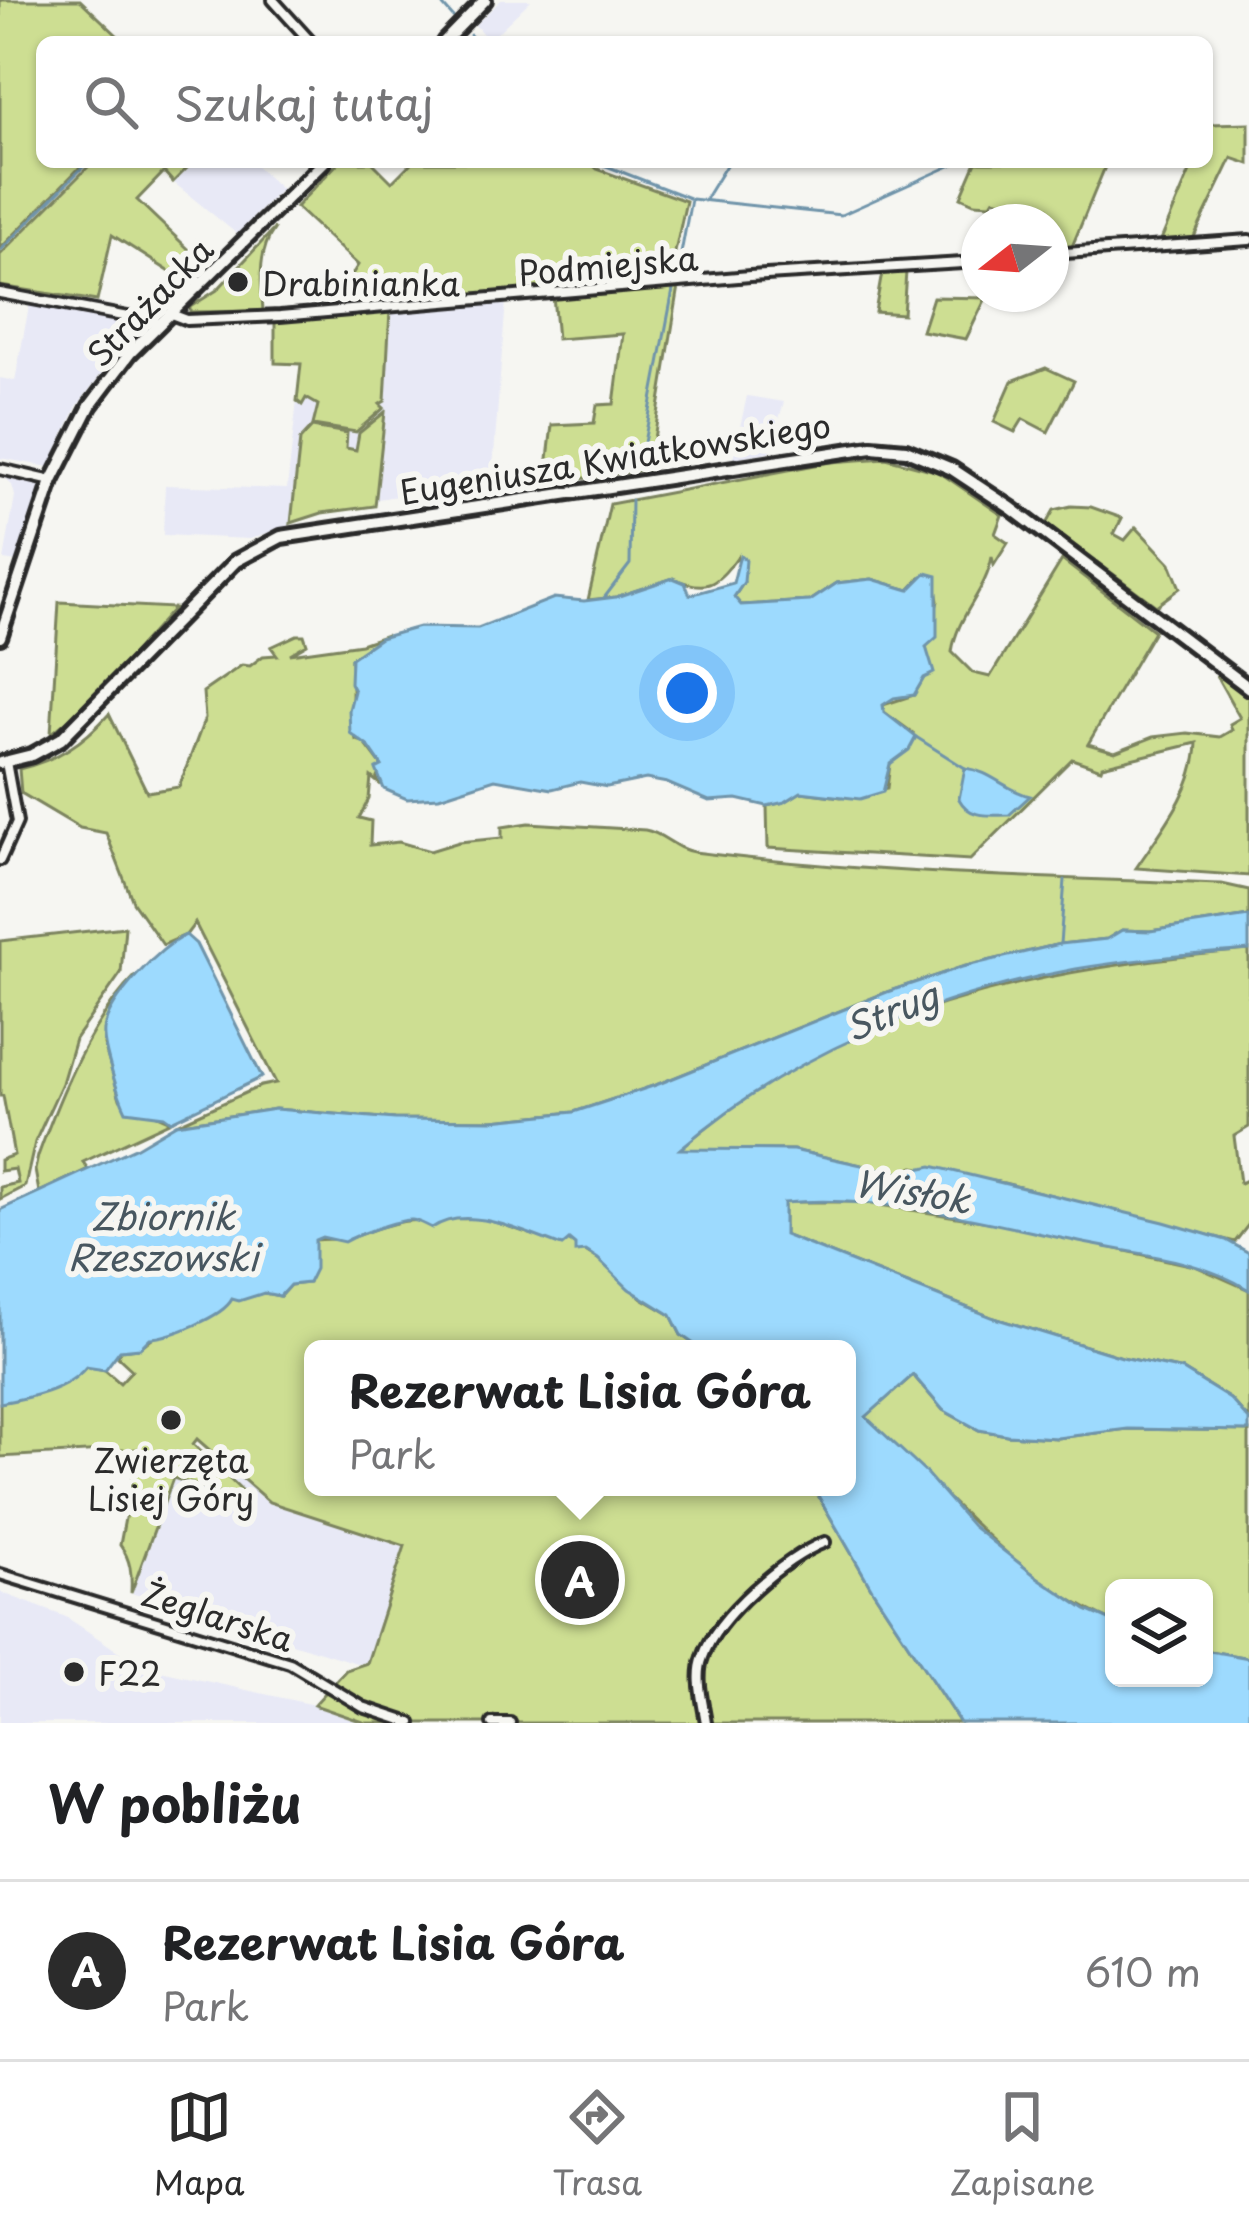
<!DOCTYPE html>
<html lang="pl">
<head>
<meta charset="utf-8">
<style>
  body { margin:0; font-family:"Playpen Sans",sans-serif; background:#f2f2f2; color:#202124 }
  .controls { position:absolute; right:36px; bottom:36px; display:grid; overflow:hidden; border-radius:18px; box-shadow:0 3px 9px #0004 }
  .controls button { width:108px; height:108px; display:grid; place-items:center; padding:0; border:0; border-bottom:3px solid #e0e0e0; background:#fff; color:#202124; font:60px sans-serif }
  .compass { position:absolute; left:961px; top:204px; width:108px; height:108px; border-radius:50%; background:#fff; box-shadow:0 3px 9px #0004; rotate:253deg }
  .you { position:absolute; left:687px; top:693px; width:42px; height:42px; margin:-30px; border:9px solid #fff; border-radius:50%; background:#1a73e8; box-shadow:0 0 0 18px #1a73e833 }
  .badge { display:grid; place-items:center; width:78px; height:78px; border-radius:50%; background:#2b2b2b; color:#fff; font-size:39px; font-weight:700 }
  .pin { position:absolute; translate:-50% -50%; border:6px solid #fff; box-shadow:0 3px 12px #0006 }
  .popup { position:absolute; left:304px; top:1340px; width:552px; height:156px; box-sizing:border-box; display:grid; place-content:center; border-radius:18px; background:#fff; filter:drop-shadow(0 3px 9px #0005); font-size:39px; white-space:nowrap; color:#757577 }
  .popup b { font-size:45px; color:#202124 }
  .popup::after { content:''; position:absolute; left:50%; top:100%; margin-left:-24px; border:24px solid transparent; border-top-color:#fff }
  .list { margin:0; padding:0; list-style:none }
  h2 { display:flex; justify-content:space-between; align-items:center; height:156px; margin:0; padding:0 48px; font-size:51px }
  h2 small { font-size:39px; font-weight:400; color:#757577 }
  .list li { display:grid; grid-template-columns:78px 1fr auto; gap:36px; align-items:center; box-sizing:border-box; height:180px; padding:0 48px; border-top:3px solid #e0e0e0 }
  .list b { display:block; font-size:45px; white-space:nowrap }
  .list p { margin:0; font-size:39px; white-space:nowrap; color:#757577 }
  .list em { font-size:39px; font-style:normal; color:#757577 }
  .icon { flex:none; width:66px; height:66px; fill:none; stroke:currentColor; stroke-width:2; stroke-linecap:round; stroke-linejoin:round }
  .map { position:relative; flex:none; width:1249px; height:1723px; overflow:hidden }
  .search { position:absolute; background:#fff; box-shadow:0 3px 9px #0004; left:36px; right:36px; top:36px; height:132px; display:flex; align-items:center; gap:30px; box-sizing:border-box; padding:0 42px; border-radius:18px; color:#757577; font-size:45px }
  .sheet { height:336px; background:#fff }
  nav { display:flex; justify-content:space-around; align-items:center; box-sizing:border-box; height:168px; border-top:3px solid #e0e0e0; background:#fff; font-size:33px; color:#757577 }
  nav a { display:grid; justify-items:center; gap:6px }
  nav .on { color:#2b2b2b }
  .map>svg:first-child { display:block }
</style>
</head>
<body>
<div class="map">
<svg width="1249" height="1723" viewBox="0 0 1249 1723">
  <rect width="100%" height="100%" fill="#f6f6f2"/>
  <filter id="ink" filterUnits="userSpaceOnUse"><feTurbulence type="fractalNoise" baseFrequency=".00833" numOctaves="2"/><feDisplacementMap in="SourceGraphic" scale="24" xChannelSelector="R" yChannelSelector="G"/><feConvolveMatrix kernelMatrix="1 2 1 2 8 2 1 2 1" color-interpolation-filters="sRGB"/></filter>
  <g filter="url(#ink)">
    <g fill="#e8e9f6">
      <polygon points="501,0 531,0 489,41 475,25"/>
      <polygon points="193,162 252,162 281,189 237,234 173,182"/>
      <polygon points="506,300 492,481 378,499 375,506 322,513 250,539 163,535 165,485 287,489 301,365 275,363 275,320"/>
      <polygon points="29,306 141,325 142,331 119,350 77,406 49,467 0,458 0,378 15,381"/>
      <polygon points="747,396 784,402 769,452 733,458"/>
      <polygon points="1,475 37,483 42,488 16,562 4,560 15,496 12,485"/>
      <polygon points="213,1452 270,1502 406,1546 366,1666 131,1593 173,1477 237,1498 242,1491 208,1458"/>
      <polygon points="0,1592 66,1617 142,1667 314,1705 366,1723 0,1723"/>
    </g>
    <g fill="#cdde92" stroke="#7c845e" stroke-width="3">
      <polygon points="0,0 80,0 119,37 114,42 42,42 42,162 85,162 0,249"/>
      <polygon points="1249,123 1249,164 1232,158 1193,239 1161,240 1194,162 1207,162 1209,124"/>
      <polygon points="93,162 193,162 173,182 164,172 137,200 204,264 186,282 112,235 97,301 0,286 0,255"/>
      <polygon points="339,162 372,162 392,182 412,162 590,162 597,169 686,201 669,280 401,303 405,299 343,301 346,284 358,265 296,207"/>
      <polygon points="976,162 1107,162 1071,249 1056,251 1048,208 1019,205 1018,200 1010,199 1008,203 994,199 991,204 974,203 961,197"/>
      <path d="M275,228c-18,24 -14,55 -12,83l-73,1v-5l27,-17z"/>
      <polygon points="906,272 903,314 875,312 882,273"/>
      <polygon points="679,286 649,469 545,484 552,425 594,423 597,405 614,404 623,334 557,339 553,296"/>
      <polygon points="933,297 986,298 966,339 922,331"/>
      <polygon points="390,310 385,401 380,404 384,408 356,432 313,425 318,405 306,398 302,405 297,401 301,364 275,363 275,320"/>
      <polygon points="1046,368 1074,381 1048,432 1023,419 1015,432 994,422 1012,381"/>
      <polygon points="385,412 375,506 322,513 291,523 300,440 312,427 347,433 346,448 356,450 359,433"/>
      <path d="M886,458l53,14 63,43 -7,19 13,9 -14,22 -2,-8c-6,35 -35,58 -40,95l21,21 17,4 72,-117 92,71 -66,113 27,8 38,-15 34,-4 33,4 12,-7 -2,-6 10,-6 -23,-41 4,-1 28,22v178l-113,-8c25,-37 60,-80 61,-125l-95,23 -1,3 -29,-10 -102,101 -202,-12 -1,-42 17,-4 17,-10 40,5 46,-9 3,-24 23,-31 -29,-21 -1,-7 31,-10 10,-18 6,-2 -4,-29 12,-45 -2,-12 -15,-12 -12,13 -37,-11 -35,4 -27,18 -69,4 -7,-8 10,-15 -7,-25c-21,30 -32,35 -64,21l-57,19 -28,3 22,-96 221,-42z"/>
      <polygon points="1071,506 1091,507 1122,518 1114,534 1125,540 1136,527 1170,563 1180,588 1156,606 1046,524 1054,510"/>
      <polygon points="59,602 174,608 89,703 51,734"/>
      <path d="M297,635h7l3,9 -17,10 71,-10 26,-9 -36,23v5c3,28 -2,50 5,77l8,2 18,24 -5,12 4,7 -10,-8 -2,22 -10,19 12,3 -1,24 29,-3 31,9 29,-9 43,-4v-11l27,-4 116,7c19,3 29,19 49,22 175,22 352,26 528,32l27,6v26l-99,15 -28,-1 -15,9 -47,5 -98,23 -75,25 -231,93 -82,27 -81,8 -98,-1 -120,-10 -99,15 85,-38 15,-3 -81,-160 -9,12 -23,10 -30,-43 -27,-69 -26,-5 -59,-35 -2,-24c38,-9 64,-26 90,-55l38,78 32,-5 26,-69 -2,-26 39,-27 8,1 13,-10 14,-1 -6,-8z"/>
      <polygon points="125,927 121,973 75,1039 62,1083 35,1142 25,1186 0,1199 0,1187 18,1183 15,1169 0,1171 0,1160 14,1155 3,1096 0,1096 0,941"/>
      <path d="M1249,950v177l-15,9 6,47 9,-4v45l-14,18 -231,-59 -90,-16 -16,6 -105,-23h-115c41,-33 81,-66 128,-90 141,-72 287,-97 443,-110z"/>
      <path d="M136,975l-26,35 -6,35 16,54 51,22 -88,41 5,7 -49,23 -4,-22 3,-14c22,-61 52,-135 98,-181z"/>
      <polygon points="784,1202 860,1202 1002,1224 1195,1266 1249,1290 1249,1420 1230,1399 1183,1370 1122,1357 991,1317 784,1235"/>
      <path d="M455,1218c12,2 16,-1 28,1 26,5 62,25 85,21l30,19 44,39 29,17 10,20 20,14h-388v138h500l59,102 88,134h-441l-25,-7 -2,7h-126l-52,-18 32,-35 21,-7 38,-117 -136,-44 -72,-63 -4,5 50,48 -5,6 -65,-20 -42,115c1,-19 0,-33 -11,-48l18,-96 -138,8v-54l60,-17 26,-20 19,4 15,13 12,-13 -14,-13 2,-7 19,-2c6,-3 9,-8 15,-11 28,-15 57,-12 77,-38l33,-6 16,3 10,-11 18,-2 7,-43c11,-2 27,1 38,-3 17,-6 36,-14 54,-16 17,-2 32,3 48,-3z"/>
      <path d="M913,1375l30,35 36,20 28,5 50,3 71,-9 121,2v227l-45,-8v-62h-90v34c-103,-45 -168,-131 -249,-205z"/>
    </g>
    <g fill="#9ddafe" stroke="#6f94aa" stroke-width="3">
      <polygon points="740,555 746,560 744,582 734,597 741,605 810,601 837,583 872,579 909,590 926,573 937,576 937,637 926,647 934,673 924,678 914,695 894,698 883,705 884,712 916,737 909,750 890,764 883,792 860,799 801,792 785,802 767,806 737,799 709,801 667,783 646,779 607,787 580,782 552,789 495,779 439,797 407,799 384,789 376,769 382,766 369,747 350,733 349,710 354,691 350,683 351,658 380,638 419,627 478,628 554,598 584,601 616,597 673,578 685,583 690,595 733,583"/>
      <path d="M965,768c26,3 40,22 65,28l-21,19c-21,0 -39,4 -50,-16z"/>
      <path d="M1249,916v34c-58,5 -116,9 -173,19 -140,25 -289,87 -396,180l113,1 105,23 34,-7 232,56 62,18 23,13v37c-50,-32 -114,-36 -170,-48 -96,-20 -196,-48 -295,-39v32l207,82 131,40 61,13 47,29 19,21v11l-121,-2 -71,9 -50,-3 -28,-5 -36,-20 -30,-35 -47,42 60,56 46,53 65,51 49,33 28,12v56h90v-28l45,8v65h-289l-88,-134 -59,-102h34v-138h-146l-20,-14 -10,-20 -42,-26 -31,-30 -12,-8 -11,1v-7l-6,-5 -7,6c-38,-13 -94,-43 -130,-18 -7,-3 -13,-7 -20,-8 -13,-1 -58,16 -68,22l-22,-5 -7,3v29l-7,14 -18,2 -10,11 -16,-3 -25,8 -7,-2c-9,18 -64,39 -82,39l-10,10 -20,2 -15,20 -19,-3c-18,23 -58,31 -86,36v-193l137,-63 39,-23 99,-15 120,10 98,1 81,-8 82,-27 231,-93 75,-25 98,-23 47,-5 15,-9 28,1z"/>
      <path d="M186,935l10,9 66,133 -91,44 -7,-5 -38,-5c-7,-14 -24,-65 -22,-81 2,-28 57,-85 82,-95z"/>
    </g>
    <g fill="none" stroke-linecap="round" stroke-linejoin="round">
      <g stroke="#6f94aa" stroke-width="3">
        <polyline points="438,0 453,17"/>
        <polyline points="470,35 477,42"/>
        <polyline points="596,162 689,198"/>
        <polyline points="704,201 728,162"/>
        <polyline points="0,251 88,162"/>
        <polyline points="680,259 691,199 841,215 959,162"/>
        <polyline points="639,469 673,290"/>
        <polyline points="604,598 630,564 631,500"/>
        <polyline points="916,737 965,768"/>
        <polyline points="1060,944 1065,880"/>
      </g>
      <g stroke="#2b2b2b" stroke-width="16">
        <g id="street">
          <polyline points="273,0 311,42"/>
          <polyline points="1051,254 1249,240"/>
          <polyline points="0,293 160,323"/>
          <polyline points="171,314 187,320 280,316 750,276 979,262"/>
          <polyline points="0,469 52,481"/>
          <polyline points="0,860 17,822 6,762"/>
          <polyline points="0,1574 290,1663 363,1707 411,1723"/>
          <polyline points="492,1723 510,1723"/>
          <path d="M706,1723c-3,-21 -11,-46 -3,-66 14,-41 82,-100 122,-115"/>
        </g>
      </g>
      <g stroke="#2b2b2b" stroke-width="20">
        <g id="secondary">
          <polyline points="444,42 485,0"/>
          <polyline points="0,637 52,481 90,406 130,353 324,162"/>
          <polyline points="0,763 32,755 61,739 236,561 281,537 872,447 906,450 952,469 1011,508 1249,688"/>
        </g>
      </g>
      <use href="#street" stroke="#f6f6f2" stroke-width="8"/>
      <use href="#secondary" stroke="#f6f6f2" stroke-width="10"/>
    </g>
  </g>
  <g fill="#2b2b2b" stroke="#f6f6f2" stroke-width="4.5">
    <circle cx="238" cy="282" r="12"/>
    <circle cx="171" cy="1420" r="12"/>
    <circle cx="74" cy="1672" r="12"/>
  </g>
  <g text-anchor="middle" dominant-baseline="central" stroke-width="12" stroke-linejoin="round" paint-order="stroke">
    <g font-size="33" fill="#2b2b2b" stroke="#f6f6f2">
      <text transform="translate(608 264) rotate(-5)">Podmiejska</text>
      <text transform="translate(149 301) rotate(-46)">Strażacka</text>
      <text transform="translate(615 457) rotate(-9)">Eugeniusza Kwiatkowskiego</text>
      <text transform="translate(218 1615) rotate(18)">Żeglarska</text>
    </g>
    <g font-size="33" fill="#2b2b2b" stroke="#f6f6f2" text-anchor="start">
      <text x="262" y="282">Drabinianka</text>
      <text x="171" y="1459" text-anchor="middle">Zwierzęta<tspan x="171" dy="38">Lisiej Góry</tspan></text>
      <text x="98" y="1672">F22</text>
    </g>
    <g font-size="36" font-style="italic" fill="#485760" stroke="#f6f6f2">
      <text transform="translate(891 1010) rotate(-22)">Strug</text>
      <text transform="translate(913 1190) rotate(9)">Wisłok</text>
      <text x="163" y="1215">Zbiornik<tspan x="163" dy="41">Rzeszowski</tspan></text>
    </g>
  </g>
</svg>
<div class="controls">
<button><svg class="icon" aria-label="layers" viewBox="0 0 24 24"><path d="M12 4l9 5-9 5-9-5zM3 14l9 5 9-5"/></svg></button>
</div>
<svg class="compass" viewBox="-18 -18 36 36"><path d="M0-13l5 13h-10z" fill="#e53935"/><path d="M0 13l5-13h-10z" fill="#757577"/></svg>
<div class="you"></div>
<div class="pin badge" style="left:580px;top:1580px">A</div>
<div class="popup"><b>Rezerwat Lisia Góra</b>Park</div>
<div class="search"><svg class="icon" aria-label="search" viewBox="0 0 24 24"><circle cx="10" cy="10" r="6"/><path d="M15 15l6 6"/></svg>Szukaj tutaj</div>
</div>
<section class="sheet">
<h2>W pobliżu<small></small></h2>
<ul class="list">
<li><span class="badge">A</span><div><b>Rezerwat Lisia Góra</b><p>Park</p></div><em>610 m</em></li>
</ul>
</section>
<nav>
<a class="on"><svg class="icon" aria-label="map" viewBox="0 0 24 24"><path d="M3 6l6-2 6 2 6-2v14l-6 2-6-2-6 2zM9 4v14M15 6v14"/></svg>Mapa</a>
<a><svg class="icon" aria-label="directions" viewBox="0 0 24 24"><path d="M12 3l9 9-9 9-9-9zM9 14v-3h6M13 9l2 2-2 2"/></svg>Trasa</a>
<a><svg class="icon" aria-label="saved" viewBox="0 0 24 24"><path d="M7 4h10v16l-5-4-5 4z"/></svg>Zapisane</a>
</nav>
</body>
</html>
